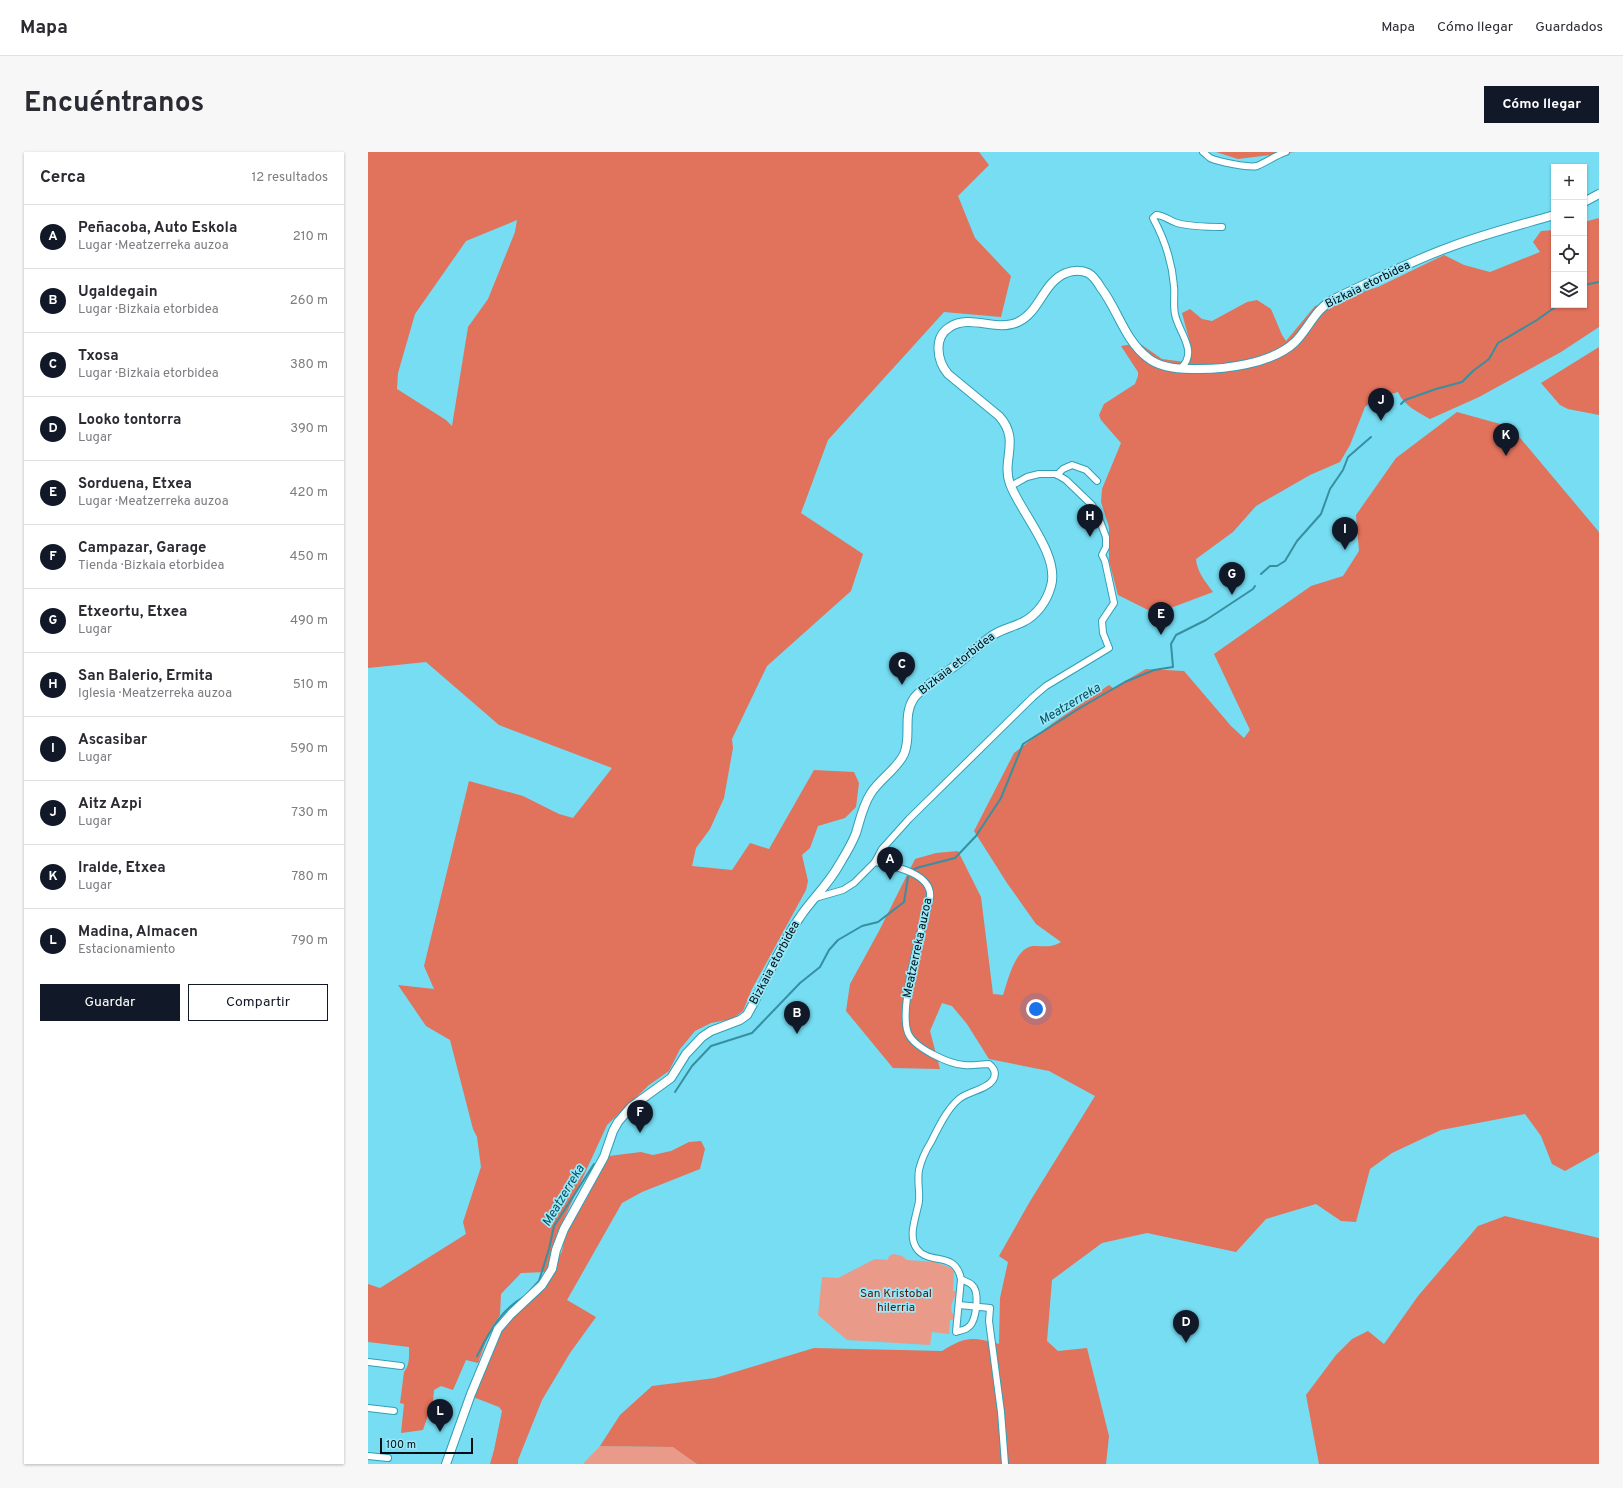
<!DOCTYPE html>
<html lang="es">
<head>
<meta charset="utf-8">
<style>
  body { margin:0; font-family:Overpass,sans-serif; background:#f7f7f7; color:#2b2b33 }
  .controls { position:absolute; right:12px; top:12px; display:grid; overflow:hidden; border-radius:0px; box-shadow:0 1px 3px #0004 }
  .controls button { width:36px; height:36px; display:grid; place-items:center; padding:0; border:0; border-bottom:1px solid #e1e1e2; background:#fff; color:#2b2b33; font:20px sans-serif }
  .scale { position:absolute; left:12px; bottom:10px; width:93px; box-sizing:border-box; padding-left:4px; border:2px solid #000f13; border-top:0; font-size:11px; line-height:14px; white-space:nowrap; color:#000f13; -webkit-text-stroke:3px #99e7f8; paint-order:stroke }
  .you { position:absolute; left:668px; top:857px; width:14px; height:14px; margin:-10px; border:3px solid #fff; border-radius:50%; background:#1a73e8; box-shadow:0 0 0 6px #1a73e833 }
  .badge { display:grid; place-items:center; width:26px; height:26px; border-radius:50%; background:#111827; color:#fff; font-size:13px; font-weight:700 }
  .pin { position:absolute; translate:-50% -33px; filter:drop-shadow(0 1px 2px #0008) }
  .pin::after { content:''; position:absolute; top:21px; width:14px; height:12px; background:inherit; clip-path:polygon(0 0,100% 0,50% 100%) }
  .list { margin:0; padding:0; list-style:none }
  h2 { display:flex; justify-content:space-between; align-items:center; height:52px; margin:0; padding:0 16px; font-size:17px }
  h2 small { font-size:13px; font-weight:400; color:#7c7c81 }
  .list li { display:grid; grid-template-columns:26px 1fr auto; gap:12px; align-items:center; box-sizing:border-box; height:64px; padding:0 16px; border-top:1px solid #e1e1e2 }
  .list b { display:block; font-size:15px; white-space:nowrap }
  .list p { margin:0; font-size:13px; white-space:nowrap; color:#7c7c81 }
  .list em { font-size:13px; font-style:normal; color:#7c7c81 }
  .actions { display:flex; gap:8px; padding:12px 16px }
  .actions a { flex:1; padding:9px 0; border:1px solid #111827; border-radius:0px; text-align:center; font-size:14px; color:#111827 }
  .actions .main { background:#111827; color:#fff }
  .icon { flex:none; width:22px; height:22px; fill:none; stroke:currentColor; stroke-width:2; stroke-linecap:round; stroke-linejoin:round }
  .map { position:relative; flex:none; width:1231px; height:1312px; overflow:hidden; border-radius:0px }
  header { display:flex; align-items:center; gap:24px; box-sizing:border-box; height:56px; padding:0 20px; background:#fff; border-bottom:1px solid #e1e1e2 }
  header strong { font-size:19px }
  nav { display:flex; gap:22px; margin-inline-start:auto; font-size:14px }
  .intro { display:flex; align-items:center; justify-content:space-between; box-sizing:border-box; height:96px; padding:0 24px }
  h1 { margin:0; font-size:28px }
  .button { padding:10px 18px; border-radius:0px; background:#111827; color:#fff; font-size:14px; font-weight:700 }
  main { display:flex; gap:24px; padding:0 24px }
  aside { flex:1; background:#fff; border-radius:0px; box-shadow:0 1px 3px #0004 }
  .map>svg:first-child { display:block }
</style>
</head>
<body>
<header>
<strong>Mapa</strong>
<nav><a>Mapa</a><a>Cómo llegar</a><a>Guardados</a></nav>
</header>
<div class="intro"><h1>Encuéntranos</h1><a class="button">Cómo llegar</a></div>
<main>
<aside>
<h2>Cerca<small>12 resultados</small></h2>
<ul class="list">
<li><span class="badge">A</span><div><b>Peñacoba, Auto Eskola</b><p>Lugar · Meatzerreka auzoa</p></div><em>210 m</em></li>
<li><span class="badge">B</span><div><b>Ugaldegain</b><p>Lugar · Bizkaia etorbidea</p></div><em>260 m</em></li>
<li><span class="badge">C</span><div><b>Txosa</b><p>Lugar · Bizkaia etorbidea</p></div><em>380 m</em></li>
<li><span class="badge">D</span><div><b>Looko tontorra</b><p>Lugar</p></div><em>390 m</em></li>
<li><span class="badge">E</span><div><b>Sorduena, Etxea</b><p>Lugar · Meatzerreka auzoa</p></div><em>420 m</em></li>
<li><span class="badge">F</span><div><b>Campazar, Garage</b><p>Tienda · Bizkaia etorbidea</p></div><em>450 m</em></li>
<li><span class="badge">G</span><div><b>Etxeortu, Etxea</b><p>Lugar</p></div><em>490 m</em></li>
<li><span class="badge">H</span><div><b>San Balerio, Ermita</b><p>Iglesia · Meatzerreka auzoa</p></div><em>510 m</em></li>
<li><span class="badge">I</span><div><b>Ascasibar</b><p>Lugar</p></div><em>590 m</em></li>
<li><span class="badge">J</span><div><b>Aitz Azpi</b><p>Lugar</p></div><em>730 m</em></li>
<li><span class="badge">K</span><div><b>Iralde, Etxea</b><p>Lugar</p></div><em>780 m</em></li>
<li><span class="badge">L</span><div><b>Madina, Almacen</b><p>Estacionamiento</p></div><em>790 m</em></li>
</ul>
<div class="actions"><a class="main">Guardar</a><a>Compartir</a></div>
</aside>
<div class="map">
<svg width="1231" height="1312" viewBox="0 0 1231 1312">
  <rect width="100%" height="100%" fill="#76ddf2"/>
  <g fill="#e99a89">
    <path d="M525,1102l9,2 5,4 28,2 19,7 -1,22h3c0,9 -7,10 -4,22l3,2 -1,4 -4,1 -1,14 -17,-2 -2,13 -83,-5 -29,-25 4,-38 16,1 37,-19 13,1 1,-4z"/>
    <polygon points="232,1294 306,1295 329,1312 215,1312"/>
  </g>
  <g fill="#e1725b" fill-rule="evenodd">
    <path d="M0,0h611l10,13 -31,31 17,42 36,38 -10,41 -57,-5 -116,128 -27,73 62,41 -12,37 -84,75 -35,73 1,9 -9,50 -14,31 -14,19 -4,18 40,4 18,-27 19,6 45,-79 40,2 5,11 -3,24 -11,11 -27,8 -8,22 -8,7 6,26 -2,9 -54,99 -9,22 -11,8 -21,4 -16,8 -15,18 -11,22 -20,14 -42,40 -50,109 -10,38 -26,1 -20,21 -1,21 -10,15 -12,33 -12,-3 -13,30 -12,-4 -7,4 -1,11 -10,29 -22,3 3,-29 -4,-1 4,-31c6,-7 5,-17 5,-25l-41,-5v-58l12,4 86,-54 -3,-12 18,-55 -4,-30 -4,-8 -23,-89 -24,-14 -28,-41 36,4 -10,-23 45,-185 54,15 36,18 14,4 39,-50 -113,-43 -73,-63 -58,6zM149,68l-2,12 -27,67 -20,28 -16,99 -6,-6 -49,-31 1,-16 17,-59 51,-73z"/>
    <polygon points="848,0 927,0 870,7"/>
    <path d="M1231,66v109l-38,25 -82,45 -49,22c-12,-7 -26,-13 -32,-27l-23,7 -10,8 -15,38 -10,17 -30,13 -54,31 -23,26 -37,27c1,13 9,22 17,33l-37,14 -22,7 -36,-18 -9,-34v-34l-8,-25 1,-13 19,-46 -20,-23 -2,-5 5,-11 31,-20 3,-8v-4l-17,-26 18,-3 23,16 23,3 7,-12 -10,-37 8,-4 12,10 10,2 35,-19 10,-2 14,9 11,26 4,6 29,-35 63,-19 66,-32 20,10 26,7 50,-20 -7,-10 8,-11 13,-1v75h30v-83z"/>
    <polygon points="1231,195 1231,263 1200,257 1192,253 1173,231"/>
    <path d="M1089,260l54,15 88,105v620l-34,19 -13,-7 -11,-28 -16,-22 -84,16 -49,23 -22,16 -14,53 -15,-1 -25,-17 -50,15 -30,33 -89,-19 -45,10 -50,37 -5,61 11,10 29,-3 22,88 -3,28h-409l-24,-17 -73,-1 20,-31 32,-29 63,-8 99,-30 128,3c24,-15 30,-14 57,-7l1,-46 8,-36 -9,-6 30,-53 66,-107 -46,-25 -60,-12 -22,-35 -15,-18 -10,-3 -12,28 10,38 -47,-1 -47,-57 4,-27 29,-53 36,-72 21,-6 22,-2 23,46 12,97 10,1c5,-15 12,-47 30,-49 11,0 18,2 28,-4l-25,-18 -29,-41 -33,-52 40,-78 39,-30 56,-38 4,3 33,-19 38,2 47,55 13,12 6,-8 -36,-76 97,-68 32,-10 16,-25 -3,-36 40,-57z"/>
    <polygon points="333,989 337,997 332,1017 274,1040 254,1051 199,1148 228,1165 202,1201 174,1248 150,1308 150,1312 122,1312 126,1298 134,1259 131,1255 105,1245 127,1190 138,1171 180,1127 194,1099 198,1080 216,1051 241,1004 273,1000 285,1003 303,999 321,990"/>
    <polygon points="1137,1064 1231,1086 1231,1312 951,1312 938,1243 968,1203 984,1187 1000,1179 1016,1192 1050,1144 1110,1074"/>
  </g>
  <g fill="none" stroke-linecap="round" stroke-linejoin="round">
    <g stroke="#378fa0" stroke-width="2">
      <polyline points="1216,133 1231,130"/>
      <polyline points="1033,252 1037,248 1068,237 1094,230 1105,219 1121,207 1130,191 1169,168 1190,153"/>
      <polyline points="893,422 902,414 909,414 917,409 929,389 953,362 962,337 975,318 980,305 1003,285"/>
      <polyline points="546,717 552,715 587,706 608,684 633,646 655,592 712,556 757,530 786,518 805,515 803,492 808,483 838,468 885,437 887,434"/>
      <polyline points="307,940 324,914 343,894 384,881 432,831 452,815 461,798 470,788 494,774 510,770 536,750 540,725"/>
      <polyline points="161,1140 171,1129 181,1097 186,1074 226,1012"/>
      <path d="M109,1204c12,-23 23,-46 47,-59"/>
    </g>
    <g stroke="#319fb4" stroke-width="8">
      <g id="minor">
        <path d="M835,0c2,2 5,4 7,6 9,4 39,10 47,8 10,-4 19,-11 29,-14"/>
        <path d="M813,216c18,-17 -3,-36 -6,-54 -2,-9 0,-19 -1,-28 -2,-25 -9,-46 -21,-68l3,-3c8,0 14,6 21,8 15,4 30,4 45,4"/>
        <polyline points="689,323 695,317 704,313 718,318 729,329"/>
        <path d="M507,710c18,4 58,11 55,36 -8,28 -32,110 -22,135 6,15 41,31 56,32 9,1 17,-1 25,-1 5,4 8,9 4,16 -7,10 -24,11 -34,19 -12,10 -21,29 -28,43 -5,8 -10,19 -12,28 -2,10 1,21 0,31 -2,14 -12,35 -2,48 13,17 38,1 44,30"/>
        <polyline points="447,746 475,738 486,731 507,710 514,697 541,667 665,545 678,534 741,496 735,481 734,469 746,451 737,409 734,403 738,395 738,385 729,361 724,353 698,328 688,322 671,322 659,325 643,334"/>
        <path d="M593,1127c3,2 8,3 11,6 8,7 4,30 0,38 -4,7 -10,7 -16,9z"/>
        <polyline points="591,1153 622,1156 621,1169 633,1260 637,1312"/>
        <polyline points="0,1210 33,1214"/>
        <polyline points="0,1256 26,1259"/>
        <polyline points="0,1304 20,1306"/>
      </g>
    </g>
    <g stroke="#319fb4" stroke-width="10">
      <g id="tertiary">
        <polyline points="1216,50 1231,42"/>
        <path d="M78,1312l25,-70 27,-65 13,-15 31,-29 10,-16 4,-19 8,-21 40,-72 9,-26 5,-9 13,-15 40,-29 15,-24 16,-17 9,-6 29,-11 7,-5 5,-9c16,-29 29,-62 48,-89 12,-18 28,-32 39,-52 6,-10 13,-21 17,-32 4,-13 7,-28 15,-40 9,-14 26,-24 33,-39 8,-18 -2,-38 10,-56 10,-13 32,-25 45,-35 12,-9 22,-20 34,-28 9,-6 20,-8 30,-13 14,-7 24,-21 28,-36 9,-31 -30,-73 -41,-102 -9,-24 11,-44 -11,-68l-51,-42c-11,-13 -15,-37 2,-47 20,-13 47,5 68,-5 22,-10 25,-40 48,-49 7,-3 16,-3 22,0 6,3 10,10 13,15 17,22 24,53 47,70 11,9 31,11 44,11 31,1 80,-5 103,-27 14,-14 20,-33 39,-43 38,-18 77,-38 116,-52 34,-13 70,-22 104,-32"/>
      </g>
    </g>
    <use href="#minor" stroke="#fff" stroke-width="6"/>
    <use href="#tertiary" stroke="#fff" stroke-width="8"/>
  </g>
  <g text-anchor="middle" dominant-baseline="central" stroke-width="3.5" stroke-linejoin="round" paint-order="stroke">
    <g font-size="12" fill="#000f13" stroke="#99e7f8">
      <text transform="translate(1000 133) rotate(-26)">Bizkaia etorbidea</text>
      <text transform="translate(589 512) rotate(-38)">Bizkaia etorbidea</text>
      <text transform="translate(550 796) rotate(-78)">Meatzerreka auzoa</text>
      <text transform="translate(407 811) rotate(-62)">Bizkaia etorbidea</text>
    </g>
    <g font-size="12" fill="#5b1507" stroke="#99e7f8">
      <text x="528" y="1142">San Kristobal<tspan x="528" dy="14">hilerria</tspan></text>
    </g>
    <g font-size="13" font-style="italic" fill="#055360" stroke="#99e7f8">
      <text transform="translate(702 553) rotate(-31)">Meatzerreka</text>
      <text transform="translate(196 1044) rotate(-59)">Meatzerreka</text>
    </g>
  </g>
</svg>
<div class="controls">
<button>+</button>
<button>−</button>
<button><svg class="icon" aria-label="locate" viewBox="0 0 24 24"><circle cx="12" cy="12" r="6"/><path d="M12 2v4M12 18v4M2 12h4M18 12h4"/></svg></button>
<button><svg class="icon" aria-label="layers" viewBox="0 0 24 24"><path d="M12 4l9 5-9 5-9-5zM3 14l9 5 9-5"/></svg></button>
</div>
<div class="scale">100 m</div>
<div class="you"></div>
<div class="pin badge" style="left:522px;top:728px">A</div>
<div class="pin badge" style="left:429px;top:882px">B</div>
<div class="pin badge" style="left:534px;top:533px">C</div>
<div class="pin badge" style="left:818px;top:1191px">D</div>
<div class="pin badge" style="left:793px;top:483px">E</div>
<div class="pin badge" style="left:272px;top:981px">F</div>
<div class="pin badge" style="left:864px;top:443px">G</div>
<div class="pin badge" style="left:722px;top:385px">H</div>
<div class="pin badge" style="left:977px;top:398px">I</div>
<div class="pin badge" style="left:1013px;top:269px">J</div>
<div class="pin badge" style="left:1138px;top:304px">K</div>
<div class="pin badge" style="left:72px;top:1280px">L</div>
</div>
</main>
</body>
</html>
